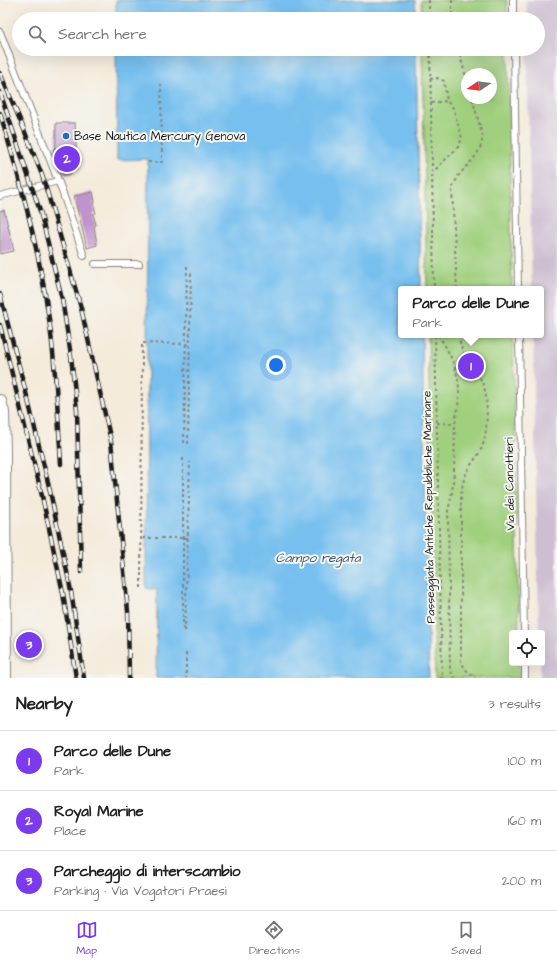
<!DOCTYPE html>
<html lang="en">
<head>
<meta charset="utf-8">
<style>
  body { margin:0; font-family:"Architects Daughter",sans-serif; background:#f2f2f2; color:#222 }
  .controls { position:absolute; right:12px; bottom:12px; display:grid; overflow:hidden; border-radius:4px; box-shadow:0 4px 16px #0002 }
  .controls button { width:36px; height:36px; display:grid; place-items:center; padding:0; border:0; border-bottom:1px solid #e0e0e0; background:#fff; color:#222; font:20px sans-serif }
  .compass { position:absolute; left:461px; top:68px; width:36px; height:36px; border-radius:50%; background:#fff; box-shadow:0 4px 16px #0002; rotate:257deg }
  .you { position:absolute; left:276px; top:365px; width:14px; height:14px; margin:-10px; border:3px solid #fff; border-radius:50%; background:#1a73e8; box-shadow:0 0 0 6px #1a73e833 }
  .badge { display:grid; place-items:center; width:26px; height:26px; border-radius:50%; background:#7c3aed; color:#fff; font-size:13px; font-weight:700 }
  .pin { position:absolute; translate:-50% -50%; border:2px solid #fff; box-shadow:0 1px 4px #0006 }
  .popup { position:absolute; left:398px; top:286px; width:146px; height:52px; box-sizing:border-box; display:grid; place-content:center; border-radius:4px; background:#fff; filter:drop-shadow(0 1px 3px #0005); font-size:13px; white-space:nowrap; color:#767676 }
  .popup b { font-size:15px; color:#222 }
  .popup::after { content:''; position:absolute; left:50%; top:100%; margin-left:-8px; border:8px solid transparent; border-top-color:#fff }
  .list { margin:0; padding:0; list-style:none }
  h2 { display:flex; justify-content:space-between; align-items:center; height:52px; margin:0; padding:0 16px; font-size:17px }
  h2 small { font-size:13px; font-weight:400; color:#767676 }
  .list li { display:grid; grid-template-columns:26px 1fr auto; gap:12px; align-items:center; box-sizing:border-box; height:60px; padding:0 16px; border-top:1px solid #e0e0e0 }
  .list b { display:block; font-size:15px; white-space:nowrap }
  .list p { margin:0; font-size:13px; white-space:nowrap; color:#767676 }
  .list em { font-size:13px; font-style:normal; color:#767676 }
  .icon { flex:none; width:22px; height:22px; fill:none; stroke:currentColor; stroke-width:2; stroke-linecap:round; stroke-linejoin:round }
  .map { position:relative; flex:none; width:557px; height:678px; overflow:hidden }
  .search { position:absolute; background:#fff; box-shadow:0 4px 16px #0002; left:12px; right:12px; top:12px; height:44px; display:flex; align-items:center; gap:10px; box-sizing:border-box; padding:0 14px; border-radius:22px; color:#767676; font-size:15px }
  .sheet { height:232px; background:#fff }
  nav { display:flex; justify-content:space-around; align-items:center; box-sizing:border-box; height:56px; border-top:1px solid #e0e0e0; background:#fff; font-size:11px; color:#767676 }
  nav a { display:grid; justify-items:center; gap:2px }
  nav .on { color:#7c3aed }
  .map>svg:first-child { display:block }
</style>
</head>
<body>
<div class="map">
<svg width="557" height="678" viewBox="0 0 557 678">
  <rect width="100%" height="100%" fill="#f6f6f2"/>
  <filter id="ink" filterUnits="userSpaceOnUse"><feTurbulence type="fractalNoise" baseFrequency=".025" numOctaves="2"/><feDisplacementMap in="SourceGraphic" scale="8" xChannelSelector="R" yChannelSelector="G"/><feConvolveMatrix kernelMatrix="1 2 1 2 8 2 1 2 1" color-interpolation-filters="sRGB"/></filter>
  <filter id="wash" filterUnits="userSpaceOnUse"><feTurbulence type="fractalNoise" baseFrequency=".012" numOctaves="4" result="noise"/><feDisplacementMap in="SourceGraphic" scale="16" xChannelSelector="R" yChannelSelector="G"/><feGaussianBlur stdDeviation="0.9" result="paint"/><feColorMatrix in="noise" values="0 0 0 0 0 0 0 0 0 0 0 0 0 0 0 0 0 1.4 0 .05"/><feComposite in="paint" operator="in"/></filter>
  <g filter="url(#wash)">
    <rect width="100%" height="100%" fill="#f4ebdb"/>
    <polygon fill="#cdbed2" points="526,0 557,0 557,678 540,678 540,663 542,663 542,633 539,633 533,335 541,335 541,289 532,289 527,49 538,49 538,19 527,19"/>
    <g fill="#a0d07e" stroke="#5e764d" fill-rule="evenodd">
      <polygon points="421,0 507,0 507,19 422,19"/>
      <path d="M422,49h86l4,240h-85zM467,74h24v24h-24z"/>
      <polygon points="428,335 513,335 519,633 512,633 512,663 519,663 520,678 435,678"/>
    </g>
    <g fill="#76bfef" stroke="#496e86">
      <polygon points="116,0 415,0 416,19 116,19"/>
      <polygon points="116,49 416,49 421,289 401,289 401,335 422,335 429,678 156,678 157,590 146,588 148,159 117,160"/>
    </g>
    <g id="blocks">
      <g fill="#c093cc">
        <polygon points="56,123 75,123 77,170 72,170 71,174 63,175 53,149 56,148"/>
        <polygon points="93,192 95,203 93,203 96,213 93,214 96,225 94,226 97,245 87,248 74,196"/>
        <polygon points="4,210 14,251 0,254 0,211"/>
      </g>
    </g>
  </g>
  <g filter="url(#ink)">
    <use href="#blocks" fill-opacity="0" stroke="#88847c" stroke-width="1"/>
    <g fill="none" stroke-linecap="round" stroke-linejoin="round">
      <g stroke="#88847c" stroke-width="8">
        <g id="lane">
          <polyline points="513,0 513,19"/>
          <polyline points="0,32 61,188 84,256"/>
          <polyline points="514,49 518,289"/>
          <polyline points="0,196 58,181"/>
          <polyline points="95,264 139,264"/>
          <polyline points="519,335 524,633"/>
          <polyline points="525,663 525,678"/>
        </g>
      </g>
      <g stroke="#88847c" stroke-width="14">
        <polyline id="street" points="0,401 3,412 4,452 5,678"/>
      </g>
      <g stroke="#88847c" stroke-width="2" stroke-dasharray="3 3" stroke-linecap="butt">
        <polyline points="429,0 429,19"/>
        <polyline points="452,0 452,19"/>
        <polyline points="430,49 434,289"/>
        <polyline points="458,49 467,80"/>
        <polyline points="116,53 190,52"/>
        <polyline points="430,79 437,78 444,81 447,101 453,108 462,138 459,146 433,172"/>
        <polyline points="431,103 447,101"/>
        <polyline points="148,162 162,162 161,84"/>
        <polyline points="457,289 452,189 458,176 475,157 480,149 483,137 472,98"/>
        <polyline points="435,335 442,678"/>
        <path d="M438,335c11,15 20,35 21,54 1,12 -3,24 -4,36 -1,28 1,58 -7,85l2,160 5,8"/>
        <path d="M459,335c1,23 18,31 25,52 4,13 4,47 -2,60 -3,8 -9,14 -13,21 -5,9 -7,17 -8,27v166l4,8 10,9"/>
        <polyline points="437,423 455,424"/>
        <polyline points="184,443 187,265"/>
        <polyline points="188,444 191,270"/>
        <polyline points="183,458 183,630"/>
        <polyline points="143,538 188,538"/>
        <polyline points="141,588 142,343 190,344"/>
        <polyline points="185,631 190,462"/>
        <polyline points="186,653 186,678"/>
      </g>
      <use href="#lane" stroke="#fff" stroke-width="6"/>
      <use href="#street" stroke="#fff" stroke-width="12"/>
      <g stroke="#1c1c1c" stroke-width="4.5">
        <g id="rail">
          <polyline points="0,73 23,127 42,175 52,208 81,308 111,441 128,611 129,678"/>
          <polyline points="0,92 40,211 62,299 71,356 77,410 81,572"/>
          <path d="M0,113c20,67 39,136 49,206 7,48 9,96 12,145"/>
          <polyline points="0,294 28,400 50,491 71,591 84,678"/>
          <polyline points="0,325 42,496 63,593 76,678"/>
        </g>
      </g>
      <use href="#rail" stroke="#f6f6f2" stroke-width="3" stroke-dasharray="9" stroke-linecap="butt"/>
    </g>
  </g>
  <circle fill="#1f6fb2" stroke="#f6f6f2" stroke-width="1.5" cx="66" cy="136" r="4"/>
  <g text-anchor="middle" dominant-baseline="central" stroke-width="4" stroke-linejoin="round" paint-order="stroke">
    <g font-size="12" fill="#1c1c1c" stroke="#f6f6f2" text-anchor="start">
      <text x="74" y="136">Base Nautica Mercury Genova</text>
    </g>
    <g font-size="12" fill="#1c1c1c" stroke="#f6f6f2">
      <text transform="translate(510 484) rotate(-91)">Via dei Canottieri</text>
      <text transform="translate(429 507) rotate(-91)">Passeggiata Antiche Repubbliche Marinare</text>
    </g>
    <g font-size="13" font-style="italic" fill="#3c5566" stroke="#f6f6f2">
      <text x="318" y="558">Campo regata</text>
    </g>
  </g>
</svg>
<div class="controls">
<button><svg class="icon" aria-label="locate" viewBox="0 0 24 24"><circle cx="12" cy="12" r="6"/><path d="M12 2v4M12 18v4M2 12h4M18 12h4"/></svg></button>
</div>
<svg class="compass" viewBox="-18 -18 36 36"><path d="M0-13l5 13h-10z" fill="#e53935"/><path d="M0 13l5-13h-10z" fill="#767676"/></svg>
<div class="you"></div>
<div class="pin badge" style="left:471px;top:366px">1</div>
<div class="popup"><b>Parco delle Dune</b>Park</div>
<div class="pin badge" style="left:67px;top:159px">2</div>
<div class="pin badge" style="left:29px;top:645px">3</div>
<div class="search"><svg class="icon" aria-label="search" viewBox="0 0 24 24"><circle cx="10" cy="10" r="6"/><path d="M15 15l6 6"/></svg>Search here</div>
</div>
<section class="sheet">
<h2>Nearby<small>3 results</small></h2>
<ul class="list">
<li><span class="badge">1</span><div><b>Parco delle Dune</b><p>Park</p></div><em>100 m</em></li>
<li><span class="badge">2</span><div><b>Royal Marine</b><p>Place</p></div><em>160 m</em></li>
<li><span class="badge">3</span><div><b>Parcheggio di interscambio</b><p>Parking · Via Vogatori Praesi</p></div><em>200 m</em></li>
</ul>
</section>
<nav>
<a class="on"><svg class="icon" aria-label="map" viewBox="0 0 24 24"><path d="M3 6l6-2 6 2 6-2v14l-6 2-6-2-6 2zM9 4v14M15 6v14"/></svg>Map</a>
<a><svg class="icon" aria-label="directions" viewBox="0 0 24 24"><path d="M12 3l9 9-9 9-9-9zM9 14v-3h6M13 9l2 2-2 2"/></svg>Directions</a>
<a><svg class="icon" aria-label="saved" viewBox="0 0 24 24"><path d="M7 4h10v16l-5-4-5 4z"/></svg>Saved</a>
</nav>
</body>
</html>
